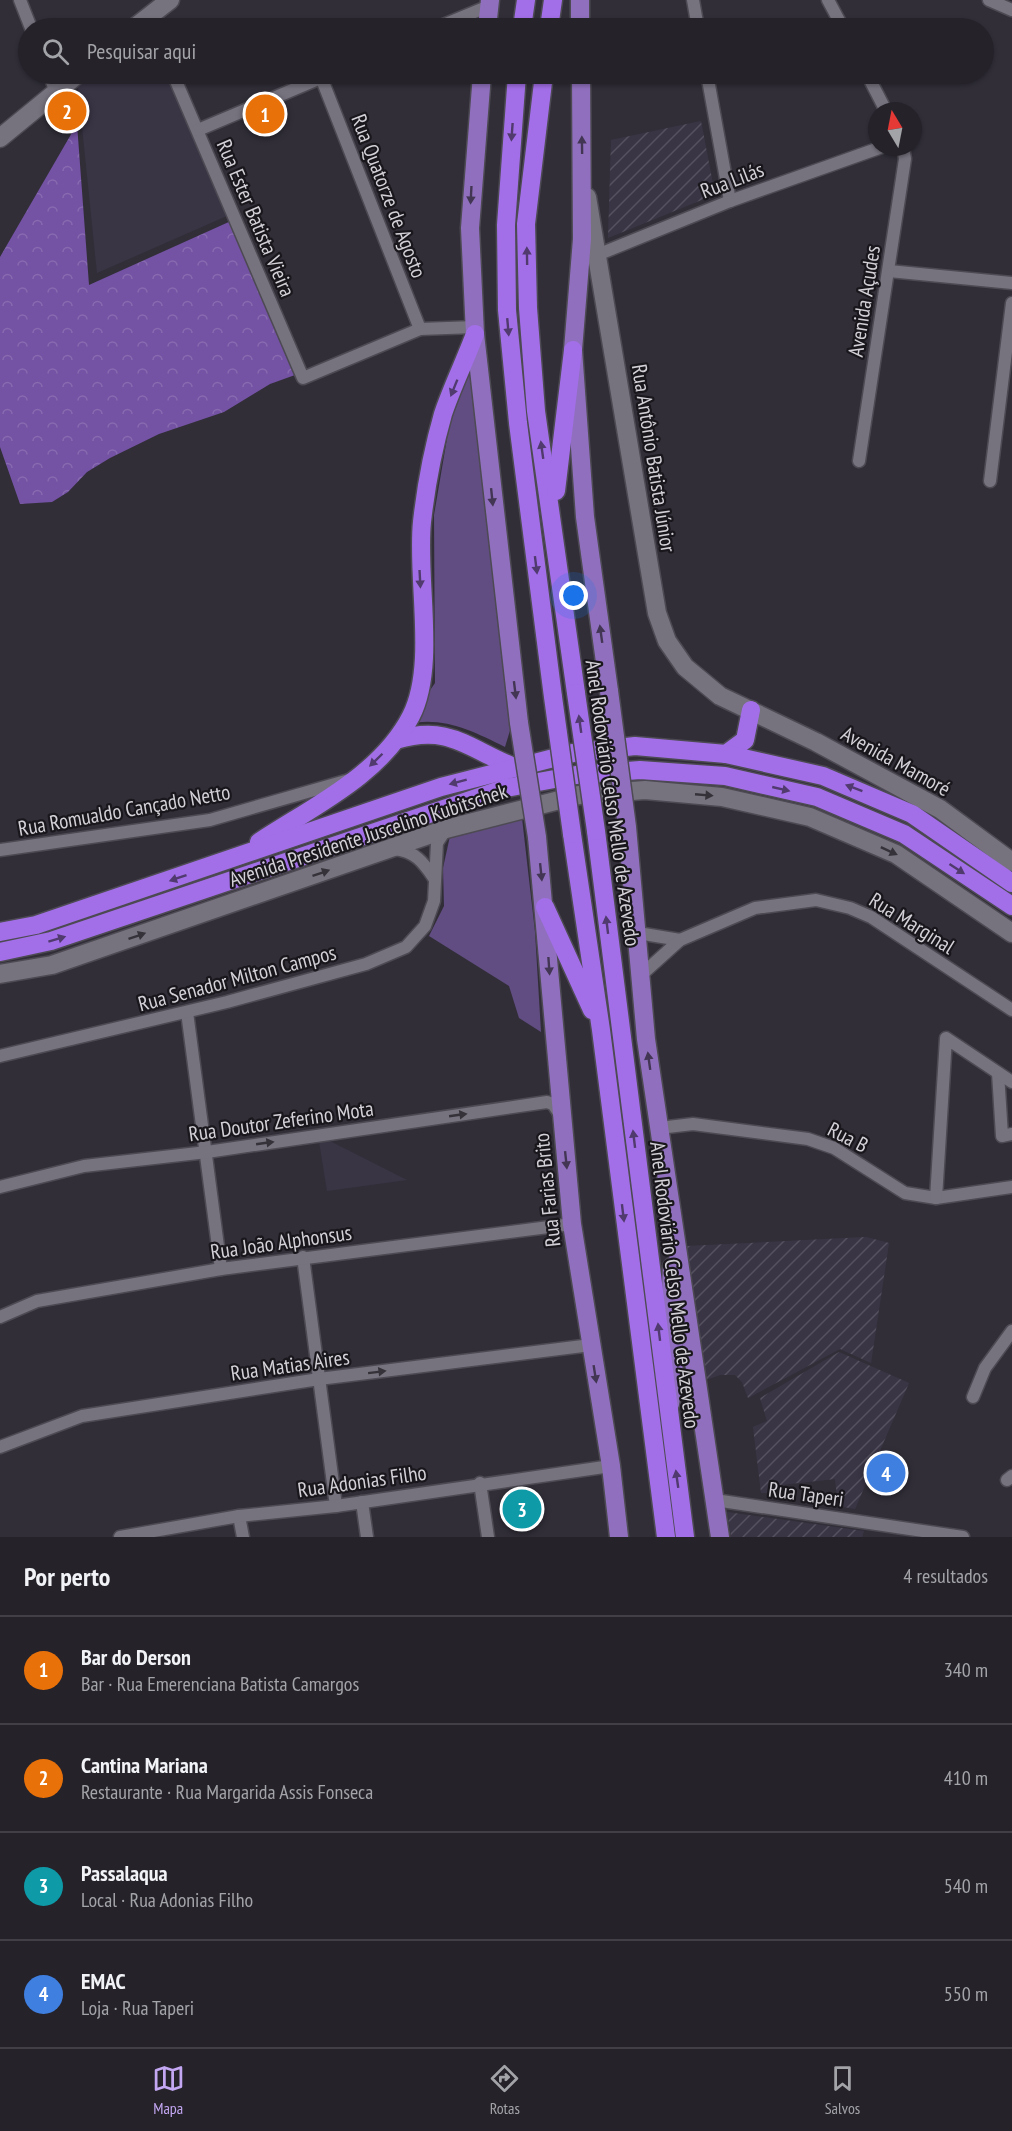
<!DOCTYPE html>
<html lang="pt">
<head>
<meta charset="utf-8">
<style>
  body { margin:0; font-family:"PT Sans Narrow",sans-serif; background:#312f36; color:#f1f3f6 }
  .compass { position:absolute; left:868px; top:102px; width:54px; height:54px; border-radius:50%; background:#25222a; box-shadow:0 2px 4px #0004; rotate:350deg }
  .you { position:absolute; left:574px; top:596px; width:21px; height:21px; margin:-15px; border:4px solid #fff; border-radius:50%; background:#1a73e8; box-shadow:0 0 0 9px #1a73e833 }
  .badge { display:grid; place-items:center; width:39px; height:39px; border-radius:50%; background:#c3a7f2; color:#fff; font-size:20px; font-weight:700 }
  .pin { position:absolute; translate:-50% -50%; border:3px solid #fff; box-shadow:0 2px 6px #0006 }
  .list { margin:0; padding:0; list-style:none }
  h2 { display:flex; justify-content:space-between; align-items:center; height:78px; margin:0; padding:0 24px; font-size:26px }
  h2 small { font-size:20px; font-weight:400; color:#a3a4a8 }
  .list li { display:grid; grid-template-columns:39px 1fr auto; gap:18px; align-items:center; box-sizing:border-box; height:108px; padding:0 24px; border-top:2px solid #423f47 }
  .list b { display:block; font-size:22px; white-space:nowrap }
  .list p { margin:0; font-size:20px; white-space:nowrap; color:#a3a4a8 }
  .list em { font-size:20px; font-style:normal; color:#a3a4a8 }
  .icon { flex:none; width:33px; height:33px; fill:none; stroke:currentColor; stroke-width:2; stroke-linecap:round; stroke-linejoin:round }
  .map { position:relative; flex:none; width:1012px; height:1537px; overflow:hidden }
  .search { position:absolute; background:#25222a; box-shadow:0 2px 4px #0004; left:18px; right:18px; top:18px; height:66px; display:flex; align-items:center; gap:15px; box-sizing:border-box; padding:0 21px; border-radius:33px; color:#a3a4a8; font-size:22px }
  .sheet { height:510px; background:#25222a }
  nav { display:flex; justify-content:space-around; align-items:center; box-sizing:border-box; height:84px; border-top:2px solid #423f47; background:#25222a; font-size:16px; color:#a3a4a8 }
  nav a { display:grid; justify-items:center; gap:3px }
  nav .on { color:#c3a7f2 }
  .map>svg:first-child { display:block }
</style>
</head>
<body>
<div class="map">
<svg width="1012" height="1537" viewBox="0 0 1012 1537">
  <defs>
    <pattern id="industrial-furrows" width="10" height="10" patternUnits="userSpaceOnUse" patternTransform="scale(1.5)"><rect width="10" height="10" fill="#3a3545"/><path d="M-1 1l2-2M0 10L10 0M9 11l2-2" fill="none" stroke="#56515f"/></pattern>
    <pattern id="forest-crowns" width="20" height="18" patternUnits="userSpaceOnUse" patternTransform="scale(1.5)"><rect width="20" height="18" fill="#7452a4"/><path d="M2 6a3 3 0 1 1 6 0M12 15a3 3 0 1 1 6 0" fill="none" stroke="#876ab0"/></pattern>
  </defs>
  <rect width="100%" height="100%" fill="#312e38"/>
  <g fill="#3a3545">
    <polygon points="94,74 169,74 229,215 97,273 78,87"/>
    <polygon points="318,1135 407,1180 327,1191"/>
  </g>
  <g fill="url(#industrial-furrows)">
    <polygon points="701,121 713,184 704,199 608,238 611,140"/>
    <polygon points="866,1237 889,1243 871,1363 840,1349 748,1398 742,1382 735,1375 720,1375 706,1380 687,1246"/>
    <polygon points="839,1352 909,1383 855,1509 838,1506 835,1479 781,1485 782,1493 761,1493 753,1427 767,1421 760,1398"/>
    <polygon points="727,1512 864,1531 862,1537 731,1537"/>
  </g>
  <g fill="#614d81">
    <path d="M471,351l47,353 -13,43c-32,-16 -62,-31 -98,-23l28,-41 -1,-168 17,-100z"/>
    <polygon points="522,818 535,932 541,1032 519,1018 509,986 429,936 444,906 443,868 450,836"/>
  </g>
  <polygon fill="url(#forest-crowns)" points="77,124 89,285 231,221 295,375 270,384 224,412 159,434 110,458 87,472 68,492 52,502 20,504 0,447 0,257"/>
  <g fill="none" stroke-linecap="round" stroke-linejoin="round">
    <g stroke="#4d4a53" stroke-width="15">
      <g id="street">
        <polyline points="20,0 31,28"/>
        <polyline points="693,0 698,28"/>
        <polyline points="828,0 843,28"/>
        <polyline points="989,0 1012,10"/>
        <polyline points="436,28 489,6"/>
        <polyline points="49,74 56,92"/>
        <polyline points="173,74 303,378 420,329 475,327"/>
        <polyline points="707,74 730,201"/>
        <polyline points="867,74 886,111"/>
        <polyline points="321,77 420,329"/>
        <polyline points="198,130 330,74"/>
        <polyline points="597,255 730,201 882,147"/>
        <polyline points="889,271 1012,283"/>
        <polyline points="859,461 905,159 903,147"/>
        <polyline points="990,481 1012,303"/>
        <path d="M394,849c21,2 29,13 40,29"/>
        <polyline points="0,850 210,820 349,780"/>
        <polyline points="638,933 680,940"/>
        <polyline points="640,976 680,940 755,908 816,900 850,908 871,917 1012,1010"/>
        <polyline points="187,1012 221,1269"/>
        <polyline points="0,1056 227,1002 366,964 406,947 425,926 434,901 437,843 446,829"/>
        <polyline points="998,1073 1002,1136 1012,1134"/>
        <polyline points="659,1128 693,1124 808,1139 834,1148 905,1193 936,1198 1012,1187"/>
        <polyline points="0,1187 84,1166 207,1152 547,1102 553,1104 561,1116"/>
        <polyline points="936,1198 946,1038 1012,1082"/>
        <polyline points="303,1257 336,1506"/>
        <polyline points="0,1317 37,1301 221,1269 572,1224"/>
        <polyline points="973,1397 985,1368 1012,1331"/>
        <polyline points="0,1447 82,1416 319,1379 591,1345"/>
        <polyline points="1007,1480 1012,1476"/>
        <polyline points="480,1483 488,1537"/>
        <polyline points="715,1500 963,1537"/>
        <polyline points="362,1502 367,1537"/>
        <polyline points="239,1516 243,1537"/>
        <polyline points="120,1537 239,1516 336,1506 611,1466"/>
      </g>
    </g>
    <g stroke="#4d4a53" stroke-width="21">
      <g id="secondary">
        <polyline points="134,28 170,0"/>
        <polyline points="0,138 78,74"/>
        <polyline points="587,197 657,613 667,641 685,667 720,696 816,742 940,809 1012,862"/>
        <polyline points="0,974 52,965 446,829 579,795 645,790 722,797 810,817 896,854 1012,933"/>
      </g>
    </g>
    <g stroke="#4d4a53" stroke-width="21">
      <g id="primary">
        <polyline points="487,28 490,0"/>
        <polyline points="580,28 580,0"/>
        <polyline points="482,74 470,228 475,334 519,723"/>
        <polyline points="581,74 582,239 573,350 585,517 609,691"/>
        <polyline points="627,827 646,1039 720,1537"/>
        <polyline points="537,837 572,1224 611,1466 619,1537"/>
        <path d="M670,1404c9,-47 -2,-90 2,-137"/>
      </g>
    </g>
    <g stroke="#4d4a53" stroke-width="21">
      <g id="highway">
        <polyline points="522,28 526,0"/>
        <polyline points="549,28 553,0"/>
        <polyline points="517,74 506,225 507,310 518,423 553,697"/>
        <polyline points="544,74 526,224 528,308 536,411 576,693"/>
        <polyline points="556,491 573,350"/>
        <path d="M396,740c53,-16 71,8 118,27"/>
        <polyline points="726,754 745,740 751,710"/>
        <polyline points="596,831 685,1537"/>
        <polyline points="572,834 601,1030 666,1537"/>
        <path d="M259,842c53,-35 122,-67 152,-126 26,-51 5,-137 11,-194 4,-36 11,-73 21,-108 9,-27 22,-53 32,-80"/>
        <polyline points="545,907 592,1010"/>
        <polyline points="0,932 36,925 441,787 573,753 635,746 726,754 823,776 912,814 1012,883"/>
        <polyline points="0,952 51,941 506,788 576,775 640,770 725,776 817,797 904,834 1012,906"/>
      </g>
    </g>
    <use href="#street" stroke="#76727e" stroke-width="12"/>
    <use href="#secondary" stroke="#76727e" stroke-width="18"/>
    <use href="#primary" stroke="#9070be" stroke-width="18"/>
    <use href="#highway" stroke="#a26fe8" stroke-width="18"/>
    <g stroke="#4d4a53" stroke-width="21" stroke-linecap="butt">
      <g id="primary-bridge">
        <polyline points="609,691 627,827"/>
        <polyline points="519,723 537,837"/>
      </g>
    </g>
    <g stroke="#4d4a53" stroke-width="21" stroke-linecap="butt">
      <g id="highway-bridge">
        <polyline points="576,693 596,831"/>
        <polyline points="553,697 572,834"/>
      </g>
    </g>
    <use href="#primary-bridge" stroke="#9070be" stroke-width="18"/>
    <use href="#highway-bridge" stroke="#a26fe8" stroke-width="18"/>
  </g>
  <defs><path id="oneway-solid" d="M-6-.8H1V-3.2L6.5 0L1 3.2V.8H-6Z" transform="scale(1.5)"/></defs>
  <g fill="#503a6e">
    <use href="#oneway-solid" transform="translate(512 132) rotate(94)"/>
    <use href="#oneway-solid" transform="translate(527 256) rotate(-91)"/>
    <use href="#oneway-solid" transform="translate(508 327) rotate(85)"/>
    <use href="#oneway-solid" transform="translate(454 388) rotate(112)"/>
    <use href="#oneway-solid" transform="translate(542 450) rotate(-98)"/>
    <use href="#oneway-solid" transform="translate(536 565) rotate(83)"/>
    <use href="#oneway-solid" transform="translate(420 579) rotate(87)"/>
    <use href="#oneway-solid" transform="translate(580 724) rotate(-98)"/>
    <use href="#oneway-solid" transform="translate(376 760) rotate(136)"/>
    <use href="#oneway-solid" transform="translate(458 782) rotate(165)"/>
    <use href="#oneway-solid" transform="translate(854 788) rotate(-159)"/>
    <use href="#oneway-solid" transform="translate(781 789) rotate(13)"/>
    <use href="#oneway-solid" transform="translate(957 869) rotate(33)"/>
    <use href="#oneway-solid" transform="translate(178 878) rotate(161)"/>
    <use href="#oneway-solid" transform="translate(607 925) rotate(-97)"/>
    <use href="#oneway-solid" transform="translate(57 939) rotate(-17)"/>
    <use href="#oneway-solid" transform="translate(634 1139) rotate(-97)"/>
    <use href="#oneway-solid" transform="translate(623 1213) rotate(83)"/>
    <use href="#oneway-solid" transform="translate(659 1332) rotate(-97)"/>
    <use href="#oneway-solid" transform="translate(677 1479) rotate(-98)"/>
  </g>
  <g fill="#433655">
    <use href="#oneway-solid" transform="translate(582 145) rotate(-91)"/>
    <use href="#oneway-solid" transform="translate(471 195) rotate(93)"/>
    <use href="#oneway-solid" transform="translate(492 497) rotate(84)"/>
    <use href="#oneway-solid" transform="translate(601 634) rotate(-98)"/>
    <use href="#oneway-solid" transform="translate(515 690) rotate(83)"/>
    <use href="#oneway-solid" transform="translate(541 872) rotate(84)"/>
    <use href="#oneway-solid" transform="translate(549 966) rotate(86)"/>
    <use href="#oneway-solid" transform="translate(649 1061) rotate(-98)"/>
    <use href="#oneway-solid" transform="translate(566 1160) rotate(84)"/>
    <use href="#oneway-solid" transform="translate(595 1374) rotate(81)"/>
  </g>
  <g fill="#353239">
    <use href="#oneway-solid" transform="translate(704 795) rotate(5)"/>
    <use href="#oneway-solid" transform="translate(889 851) rotate(25)"/>
    <use href="#oneway-solid" transform="translate(321 873) rotate(-19)"/>
    <use href="#oneway-solid" transform="translate(137 936) rotate(-19)"/>
    <use href="#oneway-solid" transform="translate(458 1115) rotate(-8)"/>
    <use href="#oneway-solid" transform="translate(265 1143) rotate(-8)"/>
    <use href="#oneway-solid" transform="translate(377 1372) rotate(-7)"/>
  </g>
  <g text-anchor="middle" dominant-baseline="central" stroke-width="4.5" stroke-linejoin="round" paint-order="stroke">
    <g font-size="21" fill="#d3d1d7" stroke="#19171c">
      <text transform="translate(732 180) rotate(-21)">Rua Lilás</text>
      <text transform="translate(389 196) rotate(69)">Rua Quatorze de Agosto</text>
      <text transform="translate(256 218) rotate(67)">Rua Ester Batista Vieira</text>
      <text transform="translate(864 301) rotate(-81)">Avenida Açudes</text>
      <text transform="translate(654 458) rotate(81)">Rua Antônio Batista Júnior</text>
      <text transform="translate(896 761) rotate(29)">Avenida Mamoré</text>
      <text transform="translate(613 803) rotate(82)">Anel Rodoviário Celso Mello de Azevedo</text>
      <text transform="translate(124 810) rotate(-10)">Rua Romualdo Cançado Netto</text>
      <text transform="translate(368 835) rotate(-18)">Avenida Presidente Juscelino Kubitschek</text>
      <text transform="translate(912 923) rotate(32)">Rua Marginal</text>
      <text transform="translate(237 978) rotate(-15)">Rua Senador Milton Campos</text>
      <text transform="translate(281 1121) rotate(-8)">Rua Doutor Zeferino Mota</text>
      <text transform="translate(848 1137) rotate(27)">Rua B</text>
      <text transform="translate(547 1190) rotate(-96)">Rua Farias Brito</text>
      <text transform="translate(281 1242) rotate(-8)">Rua João Alphonsus</text>
      <text transform="translate(675 1285) rotate(83)">Anel Rodoviário Celso Mello de Azevedo</text>
      <text transform="translate(290 1365) rotate(-8)">Rua Matias Aires</text>
      <text transform="translate(362 1481) rotate(-8)">Rua Adonias Filho</text>
      <text transform="translate(806 1494) rotate(8)">Rua Taperi</text>
    </g>
  </g>
</svg>
<svg class="compass" viewBox="-18 -18 36 36"><path d="M0-13l5 13h-10z" fill="#e53935"/><path d="M0 13l5-13h-10z" fill="#a3a4a8"/></svg>
<div class="you"></div>
<div class="pin badge" style="left:265px;top:114px;background:#e8710a">1</div>
<div class="pin badge" style="left:67px;top:111px;background:#e8710a">2</div>
<div class="pin badge" style="left:522px;top:1509px;background:#0f9aa8">3</div>
<div class="pin badge" style="left:886px;top:1473px;background:#3f7fe0">4</div>
<div class="search"><svg class="icon" aria-label="search" viewBox="0 0 24 24"><circle cx="10" cy="10" r="6"/><path d="M15 15l6 6"/></svg>Pesquisar aqui</div>
</div>
<section class="sheet">
<h2>Por perto<small>4 resultados</small></h2>
<ul class="list">
<li><span class="badge" style="background:#e8710a">1</span><div><b>Bar do Derson</b><p>Bar · Rua Emerenciana Batista Camargos</p></div><em>340 m</em></li>
<li><span class="badge" style="background:#e8710a">2</span><div><b>Cantina Mariana</b><p>Restaurante · Rua Margarida Assis Fonseca</p></div><em>410 m</em></li>
<li><span class="badge" style="background:#0f9aa8">3</span><div><b>Passalaqua</b><p>Local · Rua Adonias Filho</p></div><em>540 m</em></li>
<li><span class="badge" style="background:#3f7fe0">4</span><div><b>EMAC</b><p>Loja · Rua Taperi</p></div><em>550 m</em></li>
</ul>
</section>
<nav>
<a class="on"><svg class="icon" aria-label="map" viewBox="0 0 24 24"><path d="M3 6l6-2 6 2 6-2v14l-6 2-6-2-6 2zM9 4v14M15 6v14"/></svg>Mapa</a>
<a><svg class="icon" aria-label="directions" viewBox="0 0 24 24"><path d="M12 3l9 9-9 9-9-9zM9 14v-3h6M13 9l2 2-2 2"/></svg>Rotas</a>
<a><svg class="icon" aria-label="saved" viewBox="0 0 24 24"><path d="M7 4h10v16l-5-4-5 4z"/></svg>Salvos</a>
</nav>
</body>
</html>
